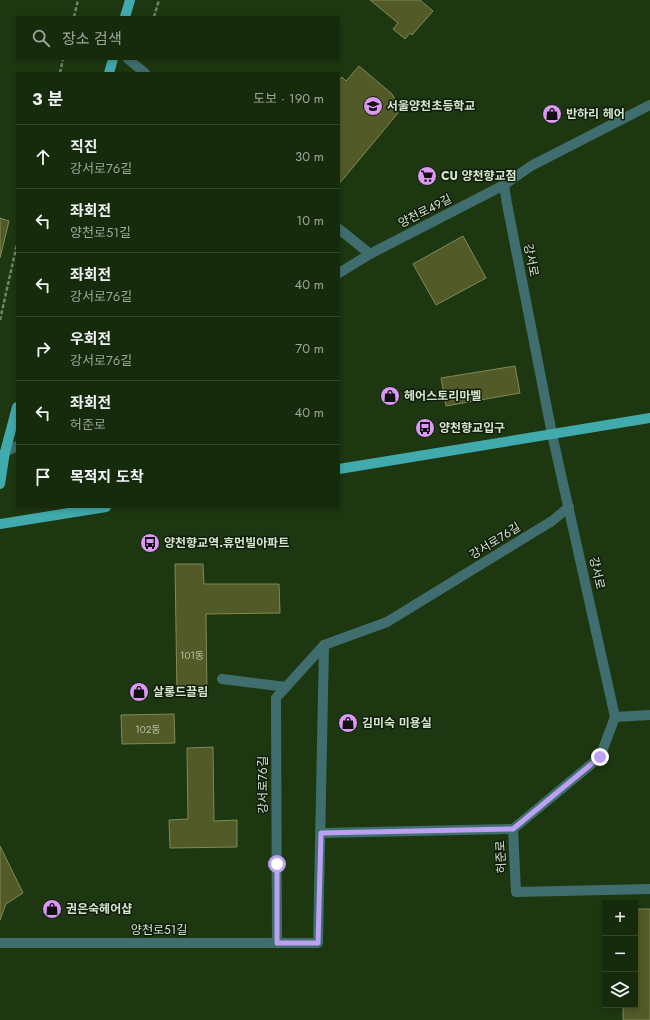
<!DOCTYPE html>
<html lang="ko">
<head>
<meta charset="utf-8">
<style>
  body { margin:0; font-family:Jost,"Noto Sans KR",sans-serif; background:#23361a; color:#f1f3f6 }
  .controls { position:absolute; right:12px; bottom:12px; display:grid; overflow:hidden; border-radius:0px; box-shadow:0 2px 6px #0003 }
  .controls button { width:36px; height:36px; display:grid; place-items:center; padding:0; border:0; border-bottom:1px solid #35462d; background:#162a0c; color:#f1f3f6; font:20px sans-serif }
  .stop { position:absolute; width:12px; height:12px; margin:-9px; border:3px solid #bca0f2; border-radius:50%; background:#fff }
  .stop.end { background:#bca0f2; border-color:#fff; box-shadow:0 1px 4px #0008 }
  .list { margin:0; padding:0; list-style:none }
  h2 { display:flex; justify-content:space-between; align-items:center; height:52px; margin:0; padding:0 16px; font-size:17px }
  h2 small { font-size:13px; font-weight:400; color:#9ea79d }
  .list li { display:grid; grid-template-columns:26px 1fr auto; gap:12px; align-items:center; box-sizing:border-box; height:64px; padding:0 16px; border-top:1px solid #35462d }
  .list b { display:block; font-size:15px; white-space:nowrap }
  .list p { margin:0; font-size:13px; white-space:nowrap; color:#9ea79d }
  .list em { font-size:13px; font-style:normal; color:#9ea79d }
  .icon { flex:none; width:22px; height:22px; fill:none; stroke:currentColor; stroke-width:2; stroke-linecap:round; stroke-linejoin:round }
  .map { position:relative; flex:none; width:650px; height:1020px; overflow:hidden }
  .search { position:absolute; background:#162a0c; box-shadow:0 2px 6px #0003; left:16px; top:16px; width:324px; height:44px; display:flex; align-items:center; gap:10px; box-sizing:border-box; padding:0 14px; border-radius:0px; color:#9ea79d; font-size:15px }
  .panel { position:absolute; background:#162a0c; box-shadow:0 2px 6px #0003; left:16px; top:72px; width:324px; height:436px; border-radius:0px }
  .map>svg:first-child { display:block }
</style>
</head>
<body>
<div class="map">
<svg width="650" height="1020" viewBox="0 0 650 1020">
  <rect width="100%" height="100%" fill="#1d3810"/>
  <g fill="#525a28" stroke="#808a57">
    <polygon points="370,0 420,0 433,11 412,35 410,33 405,39 393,29 398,23"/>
    <polygon points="359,66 392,94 395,99 397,105 398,113 339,184 339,80 342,77 346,81"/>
    <polygon points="0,218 9,221 0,258"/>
    <polygon points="463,236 486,278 436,305 413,264"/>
    <polygon points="515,366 520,393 446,406 441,378"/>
    <polygon points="175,564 203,564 204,584 279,584 280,613 206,614 207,695 177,695"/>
    <polygon points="174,714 175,743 122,744 121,715"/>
    <polygon points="213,747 214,821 237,820 237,847 170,848 169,820 188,819 187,748"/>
    <polygon points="0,846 23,893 6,904 0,920"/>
    <polygon points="635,909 650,909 650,1020 623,1020 623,1005 635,1005"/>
  </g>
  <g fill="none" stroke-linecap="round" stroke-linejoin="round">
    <g stroke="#6f8564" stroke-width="2.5" stroke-dasharray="4 2" stroke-linecap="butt">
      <polyline points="74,17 78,0"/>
      <polyline points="154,17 159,0"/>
      <polyline points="60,73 63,59"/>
      <polyline points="0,320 17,244"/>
    </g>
    <g stroke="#406e6e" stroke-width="10">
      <polyline points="128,59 145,73"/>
      <polyline points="504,185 507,204 552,434 615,717"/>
      <polyline points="339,229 370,254"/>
      <polyline points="339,273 370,254 504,185 531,166 650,105"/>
      <polyline points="5,452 17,446"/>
      <polyline points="222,679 286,687"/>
      <polyline points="650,715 615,717 600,757 513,829 516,892 650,889"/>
      <polyline points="321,833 513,829"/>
      <polyline points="0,943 318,943 324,645"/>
      <polyline points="277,943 276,698 324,645 387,622 552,521 569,507"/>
    </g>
    <g stroke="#40aaac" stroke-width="10">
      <polyline points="125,17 130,0"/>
      <polyline points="109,73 113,59"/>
      <polyline points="339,469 650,418"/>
      <polyline points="0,484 5,452 17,407"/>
      <polyline points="0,524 106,507"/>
    </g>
  </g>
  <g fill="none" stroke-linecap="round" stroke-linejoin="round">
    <polyline stroke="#bca0f2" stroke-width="5" points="277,864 277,943 318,943 321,833 513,829 600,757"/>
  </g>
  <defs>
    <g id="school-disc" transform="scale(1)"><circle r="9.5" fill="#dc99f4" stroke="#101c0b"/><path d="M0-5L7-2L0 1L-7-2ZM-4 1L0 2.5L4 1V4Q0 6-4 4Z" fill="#111"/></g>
    <g id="shop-disc" transform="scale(1)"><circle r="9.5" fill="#dc99f4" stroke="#101c0b"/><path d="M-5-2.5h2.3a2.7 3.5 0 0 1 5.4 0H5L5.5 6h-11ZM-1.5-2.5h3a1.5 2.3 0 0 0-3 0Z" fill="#111"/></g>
    <g id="supermarket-disc" transform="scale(1)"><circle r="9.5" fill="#dc99f4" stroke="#101c0b"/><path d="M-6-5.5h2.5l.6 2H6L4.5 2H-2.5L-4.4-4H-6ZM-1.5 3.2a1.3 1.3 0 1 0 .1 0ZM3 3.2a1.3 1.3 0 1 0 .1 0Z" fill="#111"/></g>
    <g id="bus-disc" transform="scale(1)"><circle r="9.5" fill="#dc99f4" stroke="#101c0b"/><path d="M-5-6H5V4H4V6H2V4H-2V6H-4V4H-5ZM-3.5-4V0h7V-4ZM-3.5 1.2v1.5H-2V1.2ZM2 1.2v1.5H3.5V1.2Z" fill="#111"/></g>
  </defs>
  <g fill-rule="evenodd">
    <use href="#school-disc" x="373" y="106"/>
    <use href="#shop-disc" x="552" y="114"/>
    <use href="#supermarket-disc" x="427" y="176"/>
    <use href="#shop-disc" x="390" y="396"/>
    <use href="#bus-disc" x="425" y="428"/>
    <use href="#bus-disc" x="150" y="543"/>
    <use href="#shop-disc" x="139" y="692"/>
    <use href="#shop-disc" x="348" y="723"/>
    <use href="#shop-disc" x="52" y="909"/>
  </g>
  <g text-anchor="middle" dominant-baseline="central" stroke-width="3" stroke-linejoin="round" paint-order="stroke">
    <g font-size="10" fill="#b4c2a4">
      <text x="192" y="655">101동</text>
      <text x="148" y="729">102동</text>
    </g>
    <g font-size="12" font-weight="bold" fill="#d4e5cd" stroke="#101c0b" text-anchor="start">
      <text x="387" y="106">서울양천초등학교</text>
      <text x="566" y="114">반하리 헤어</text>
      <text x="441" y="176">CU 양천향교점</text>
      <text x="404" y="396">헤어스토리마벨</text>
      <text x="439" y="428">양천향교입구</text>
      <text x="164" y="543">양천향교역.휴먼빌아파트</text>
      <text x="153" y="692">살롱드끌림</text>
      <text x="362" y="723">김미숙 미용실</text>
      <text x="66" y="909">권은숙헤어샵</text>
    </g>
    <g font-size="12" fill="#d4e5cd" stroke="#101c0b">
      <text transform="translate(425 211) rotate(-27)">양천로49길</text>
      <text transform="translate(531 260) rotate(79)">강서로</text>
      <text transform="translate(495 541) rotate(-32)">강서로76길</text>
      <text transform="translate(597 573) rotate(77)">강서로</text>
      <text transform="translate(263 785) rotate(-90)">강서로76길</text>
      <text transform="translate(501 857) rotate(-93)">허준로</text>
      <text x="159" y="930">양천로51길</text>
    </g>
  </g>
</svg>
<div class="controls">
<button>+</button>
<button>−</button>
<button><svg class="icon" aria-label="layers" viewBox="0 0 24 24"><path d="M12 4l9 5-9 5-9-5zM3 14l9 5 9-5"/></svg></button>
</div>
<div class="stop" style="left:277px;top:864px"></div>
<div class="stop end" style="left:600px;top:757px"></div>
<div class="search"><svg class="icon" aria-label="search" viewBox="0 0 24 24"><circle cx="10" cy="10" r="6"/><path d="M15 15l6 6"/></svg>장소 검색</div>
<section class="panel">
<h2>3 분<small>도보 · 190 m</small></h2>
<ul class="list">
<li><svg class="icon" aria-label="ahead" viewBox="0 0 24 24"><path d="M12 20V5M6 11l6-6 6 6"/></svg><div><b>직진</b><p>강서로76길</p></div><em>30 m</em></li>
<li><svg class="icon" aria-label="left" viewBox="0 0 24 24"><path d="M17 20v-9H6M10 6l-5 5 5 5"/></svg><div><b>좌회전</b><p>양천로51길</p></div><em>10 m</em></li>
<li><svg class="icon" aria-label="left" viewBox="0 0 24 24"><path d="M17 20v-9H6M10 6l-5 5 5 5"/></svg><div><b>좌회전</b><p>강서로76길</p></div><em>40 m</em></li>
<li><svg class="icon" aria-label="right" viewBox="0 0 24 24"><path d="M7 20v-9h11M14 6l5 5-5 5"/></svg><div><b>우회전</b><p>강서로76길</p></div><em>70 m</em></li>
<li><svg class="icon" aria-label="left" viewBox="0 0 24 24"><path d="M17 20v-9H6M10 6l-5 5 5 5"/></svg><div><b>좌회전</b><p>허준로</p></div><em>40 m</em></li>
<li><svg class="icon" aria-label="arrive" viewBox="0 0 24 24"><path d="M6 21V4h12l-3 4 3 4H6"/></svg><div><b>목적지 도착</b></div></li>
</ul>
</section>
</div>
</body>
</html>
